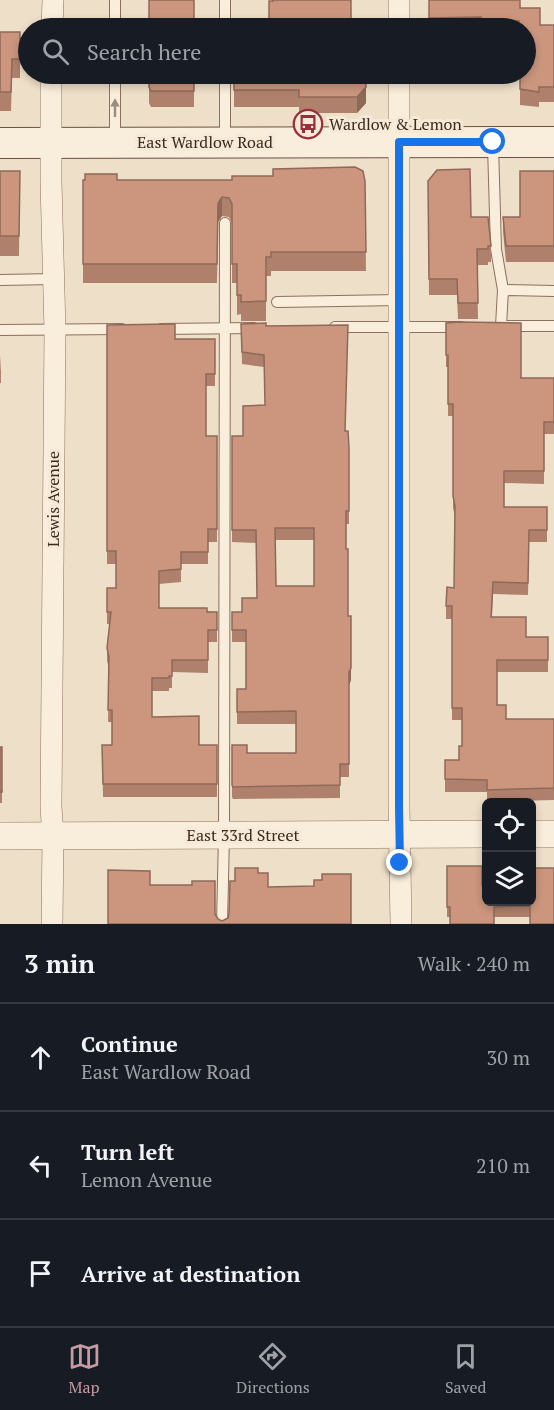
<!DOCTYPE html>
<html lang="en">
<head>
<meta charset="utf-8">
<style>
  body { margin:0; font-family:"PT Serif",serif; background:#20242c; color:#f1f3f6 }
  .controls { position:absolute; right:18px; bottom:18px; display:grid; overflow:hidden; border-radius:9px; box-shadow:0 3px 9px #0003 }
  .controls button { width:54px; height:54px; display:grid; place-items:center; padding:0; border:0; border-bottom:2px solid #363941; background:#171b24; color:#f1f3f6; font:30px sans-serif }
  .stop { position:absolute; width:18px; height:18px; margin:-14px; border:4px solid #1a73e8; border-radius:50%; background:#fff }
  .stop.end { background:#1a73e8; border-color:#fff; box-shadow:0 2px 6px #0008 }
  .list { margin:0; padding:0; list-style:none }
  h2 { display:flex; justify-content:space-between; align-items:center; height:78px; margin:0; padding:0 24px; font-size:26px }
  h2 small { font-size:20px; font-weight:400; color:#9ea1a6 }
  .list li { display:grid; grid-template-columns:39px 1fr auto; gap:18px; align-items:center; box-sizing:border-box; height:108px; padding:0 24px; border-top:2px solid #363941 }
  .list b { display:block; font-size:22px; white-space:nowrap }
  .list p { margin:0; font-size:20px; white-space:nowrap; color:#9ea1a6 }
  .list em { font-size:20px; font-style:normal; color:#9ea1a6 }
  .icon { flex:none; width:33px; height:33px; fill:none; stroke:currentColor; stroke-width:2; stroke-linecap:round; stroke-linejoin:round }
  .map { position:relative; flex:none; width:554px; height:924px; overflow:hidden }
  .search { position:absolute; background:#171b24; box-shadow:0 3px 9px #0003; left:18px; right:18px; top:18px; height:66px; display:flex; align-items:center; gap:15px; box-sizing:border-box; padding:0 21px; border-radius:33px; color:#9ea1a6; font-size:22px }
  .sheet { height:402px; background:#171b24 }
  nav { display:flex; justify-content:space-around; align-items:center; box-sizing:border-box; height:84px; border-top:2px solid #363941; background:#171b24; font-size:16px; color:#9ea1a6 }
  nav a { display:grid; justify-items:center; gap:3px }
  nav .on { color:#c99aa1 }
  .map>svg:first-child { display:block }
</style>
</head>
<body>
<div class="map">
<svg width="554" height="924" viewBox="0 0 554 924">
  <rect width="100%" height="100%" fill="#eedfc8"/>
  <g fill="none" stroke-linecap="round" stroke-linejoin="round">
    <g stroke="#8b705d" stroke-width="12">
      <g id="service">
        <polyline points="115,0 115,28"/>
        <polyline points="225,0 225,28"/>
        <polyline points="115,74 115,142"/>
        <polyline points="225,74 225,142"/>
        <polyline points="493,145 496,249 503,290"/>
        <polyline points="0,280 54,279"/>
        <polyline points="277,302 400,300"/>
        <polyline points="501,326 503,290 554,291"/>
        <polyline points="506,326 554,326"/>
        <polyline points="335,327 461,327"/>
        <polyline points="161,329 254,328"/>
        <polyline points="0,330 122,329"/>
        <polyline points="222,924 224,835 225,223"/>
      </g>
    </g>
    <g stroke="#8b705d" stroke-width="22">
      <g id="minor">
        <polyline points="52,28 53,0"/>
        <polyline points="399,28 399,0"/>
        <polyline points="51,74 51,182 55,330 51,807 53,837 52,924"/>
        <polyline points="399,74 399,807 401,924"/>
      </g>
    </g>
    <g stroke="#8b705d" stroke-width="28">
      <g id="tertiary">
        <polyline points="532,834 554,834"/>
        <polyline points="0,836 486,834"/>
      </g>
    </g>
    <g stroke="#6c5140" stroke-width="32">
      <polyline id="secondary" points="0,143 554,142"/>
    </g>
    <use href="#service" stroke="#f9eddb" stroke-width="10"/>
    <use href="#minor" stroke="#f9eddb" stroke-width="21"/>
    <use href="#tertiary" stroke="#f9eddb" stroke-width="27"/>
    <use href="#secondary" stroke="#f9eddb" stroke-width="30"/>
  </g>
  <g fill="#af816c" fill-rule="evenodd">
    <polygon points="429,0 520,8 540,25 554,25 554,102 539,102 539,107 520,105 520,74 525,28 429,28"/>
    <polygon points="0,32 20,32 20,78 12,78 11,111 0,111"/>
    <polygon points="149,74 194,74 194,107 151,107 149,103"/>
    <polygon points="234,74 366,74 366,103 357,113 299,113 299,107 234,107"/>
    <polygon points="0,171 20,171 19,256 0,256"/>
    <polygon points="554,171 554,262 506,262 503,232 503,217 520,217"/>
    <polygon points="83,180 365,181 366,271 271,271 271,276 266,276 266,321 241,321 241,314 237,315 237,283 232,283 232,223 229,217 222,216 218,222 217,283 83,283"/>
    <polygon points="428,181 471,217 491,246 491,262 488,262 488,265 477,265 478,319 458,319 457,295 429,295"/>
    <polygon points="446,323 521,378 554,378 554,434 544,434 544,484 504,483 504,507 547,507 547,542 529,542 528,595 493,594 492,617 526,637 548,637 548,672 497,672 497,705 506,719 554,719 554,800 487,802 487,792 445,792 445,760 459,760 462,746 462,720 452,720 452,619 446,619 446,606 454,588 455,517 453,508 453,416 448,416 448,367 446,367"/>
    <path d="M241,324l25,2 80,105 3,17v76h-3v25l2,67 3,64 -2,5v92h-9v21l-107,1 -1,-2v-52l15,8h49v-29h-59v-35h9v-47h-14v-30h10l15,-14 -1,-55 -24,-1v-106h11l22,-30 -1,-39 -22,-3zM275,540h39v46h-38z"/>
    <polygon points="107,325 175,339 215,339 215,386 206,386 206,436 217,436 217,542 208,542 208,564 181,564 181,582 159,584 159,608 217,612 217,642 208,642 208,673 172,672 172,688 169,688 169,691 152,691 152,717 199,745 217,745 217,797 103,797 102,745 112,745 112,722 108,722 109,668 107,661 107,648 110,624 107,624 107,588 116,588 116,564 107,564"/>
    <polygon points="0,355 1,372 1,383 0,383"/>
    <rect x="0" y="747" width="2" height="56"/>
    <polygon points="447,866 482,885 531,902 530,917 447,917"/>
  </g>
  <g fill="#8f6958">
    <polygon points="366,74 366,103 357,113 357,97"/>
    <polygon points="222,197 222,216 218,222 217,283 218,203"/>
    <polygon points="351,668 351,680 349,685 349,672"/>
  </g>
  <g fill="#cc967e" stroke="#8f6958" stroke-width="1.5" fill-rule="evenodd">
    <rect x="149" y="0" width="45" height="28"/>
    <polygon points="273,0 351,0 351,28 269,28 269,1 273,1"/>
    <polygon points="429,0 520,0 520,8 540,8 540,25 554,25 554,87 539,87 539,92 520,89 520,74 525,74 525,28 519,28 519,21 481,21 481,17 429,18"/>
    <polygon points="0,32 20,32 20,59 12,59 11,92 0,92"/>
    <polygon points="149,74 194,74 194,91 151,91 149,87"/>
    <polygon points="234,74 366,74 366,87 357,97 299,97 299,90 234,90"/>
    <polygon points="355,167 363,171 365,181 366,252 271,252 271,257 266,257 266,301 241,302 241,295 237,295 237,264 232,264 232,204 229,198 222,197 218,203 217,264 83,264 83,180 85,180 85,174 117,174 117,180 232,180 232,176 273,176 273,169"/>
    <polygon points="470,169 471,217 488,217 491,246 488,246 488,249 477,249 478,303 458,303 457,279 429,279 428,181 437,170"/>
    <polygon points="0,171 20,171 19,236 0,236"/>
    <polygon points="520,171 554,171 554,246 506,246 503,217 520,217"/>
    <polygon points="458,322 521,323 521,378 554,378 554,422 544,422 544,471 504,471 504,507 547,507 547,530 529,530 528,583 493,582 491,617 526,617 526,637 548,637 548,660 497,660 497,705 506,705 506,719 554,719 554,788 487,790 487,780 445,779 445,760 459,760 459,746 462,746 462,708 452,708 452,606 446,606 447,587 454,588 455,506 453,496 453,404 448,404 448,355 446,355 446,323"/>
    <path d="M266,323v3l82,-1 -3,106h3l1,17v63h-3v38h2v67h3v52l-2,4v92h-9v21l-107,2 -1,-2v-40h15v8h49v-42l-59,1v-23h9v-59h-14v-18h10v-14h15l-1,-68h-24v-94h11v-30l22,-1 -1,-50 -22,-3 -1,-28zM275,528h39v58h-38z"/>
    <polygon points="172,324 175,324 175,339 215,339 215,374 206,374 206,436 217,436 217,529 208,529 208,552 181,552 181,569 159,571 159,608 207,608 207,612 217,612 217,630 208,630 208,660 172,660 172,676 169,676 169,678 152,678 152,717 199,716 199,745 217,745 217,784 103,784 102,745 112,745 112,710 108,710 109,657 107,648 111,612 107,612 107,588 116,588 116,551 107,551 107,325"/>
    <rect x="0" y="747" width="2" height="45"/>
    <polygon points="447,866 482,866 482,885 486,885 486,902 531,902 531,868 554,868 554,924 530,924 530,906 494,907 494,924 450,924 450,907 447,907"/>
    <polygon points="235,868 258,868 258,873 268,873 268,887 314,886 314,880 322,880 322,874 351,874 351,924 108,924 108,870 150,871 150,885 192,885 192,881 215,881 215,914 218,919 222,921 228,918 229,914 230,881 235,881"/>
  </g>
  <defs><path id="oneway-solid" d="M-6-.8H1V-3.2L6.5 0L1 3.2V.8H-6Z" transform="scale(1.5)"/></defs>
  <use fill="#9a8c7e" href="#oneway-solid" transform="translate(115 108) rotate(-90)"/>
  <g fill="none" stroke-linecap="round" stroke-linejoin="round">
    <polyline stroke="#1a73e8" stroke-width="8" points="400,863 399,807 399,142 493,142"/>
  </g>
  <defs>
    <g id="bus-ring" transform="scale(1.5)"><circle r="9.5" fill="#f6ead7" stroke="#992d39" stroke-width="1.5"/><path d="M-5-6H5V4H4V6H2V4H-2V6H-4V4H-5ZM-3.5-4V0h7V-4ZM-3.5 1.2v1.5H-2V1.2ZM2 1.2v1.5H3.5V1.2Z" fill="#992d39"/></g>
  </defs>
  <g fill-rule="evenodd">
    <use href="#bus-ring" x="308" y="124"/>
  </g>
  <g text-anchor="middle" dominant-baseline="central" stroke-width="6" stroke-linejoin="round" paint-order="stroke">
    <g font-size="16" fill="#3b2a20" stroke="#f6ead7" text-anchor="start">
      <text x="329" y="124">Wardlow &amp; Lemon</text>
    </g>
    <g font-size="16" fill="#3b2a20" stroke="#f6ead7">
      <text x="205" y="142">East Wardlow Road</text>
      <text transform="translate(53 499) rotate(-90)">Lewis Avenue</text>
      <text x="243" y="835">East 33rd Street</text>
    </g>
  </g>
</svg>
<div class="controls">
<button><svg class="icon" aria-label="locate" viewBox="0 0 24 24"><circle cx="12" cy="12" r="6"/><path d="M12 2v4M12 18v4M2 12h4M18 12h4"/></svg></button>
<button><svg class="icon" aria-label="layers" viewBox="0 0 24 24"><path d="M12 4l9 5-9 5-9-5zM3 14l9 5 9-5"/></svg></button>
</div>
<div class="stop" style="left:493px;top:142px"></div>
<div class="stop end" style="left:400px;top:863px"></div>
<div class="search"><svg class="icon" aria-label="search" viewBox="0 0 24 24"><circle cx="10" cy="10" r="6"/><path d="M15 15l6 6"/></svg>Search here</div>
</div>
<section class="sheet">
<h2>3 min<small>Walk · 240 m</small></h2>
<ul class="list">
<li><svg class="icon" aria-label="ahead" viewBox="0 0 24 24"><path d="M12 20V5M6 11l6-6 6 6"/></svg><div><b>Continue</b><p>East Wardlow Road</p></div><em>30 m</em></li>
<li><svg class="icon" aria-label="left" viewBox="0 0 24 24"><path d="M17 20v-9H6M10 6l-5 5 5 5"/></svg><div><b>Turn left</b><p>Lemon Avenue</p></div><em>210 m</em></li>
<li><svg class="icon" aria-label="arrive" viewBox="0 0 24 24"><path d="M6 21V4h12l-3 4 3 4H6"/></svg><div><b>Arrive at destination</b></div></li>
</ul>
</section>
<nav>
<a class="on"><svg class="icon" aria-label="map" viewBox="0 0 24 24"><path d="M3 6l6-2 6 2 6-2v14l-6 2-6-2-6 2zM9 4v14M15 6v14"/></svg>Map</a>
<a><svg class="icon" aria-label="directions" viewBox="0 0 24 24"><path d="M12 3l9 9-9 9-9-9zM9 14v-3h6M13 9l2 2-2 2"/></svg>Directions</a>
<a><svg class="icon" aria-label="saved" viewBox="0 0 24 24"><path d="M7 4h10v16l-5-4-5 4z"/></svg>Saved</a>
</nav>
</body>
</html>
